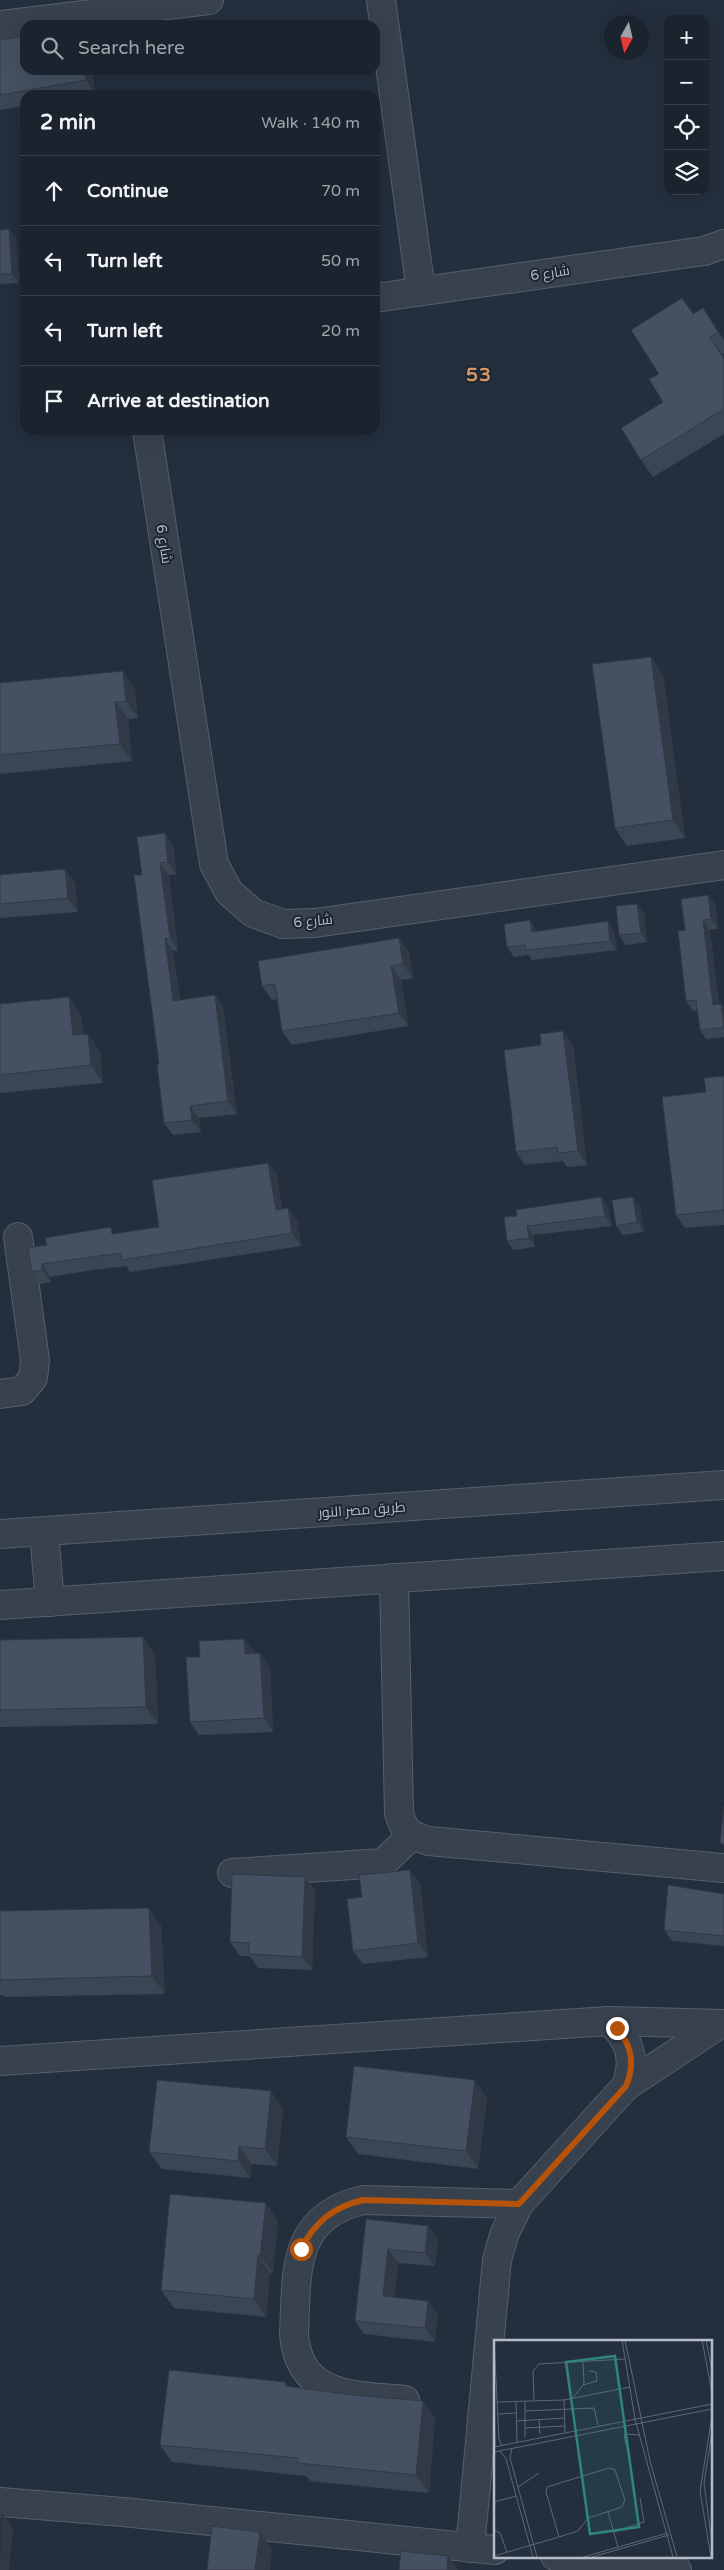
<!DOCTYPE html>
<html lang="en">
<head>
<meta charset="utf-8">
<style>
  body { margin:0; font-family:"Varela Round",Cairo,sans-serif; background:#282f3a; color:#f1f3f6 }
  .controls { position:absolute; right:15px; top:15px; display:grid; overflow:hidden; border-radius:10px; box-shadow:0 5px 20px #0002 }
  .controls button { width:45px; height:45px; display:grid; place-items:center; padding:0; border:0; border-bottom:1px solid #39404a; background:#1b232e; color:#f1f3f6; font:25px sans-serif }
  .compass { position:absolute; left:604px; top:15px; width:45px; height:45px; border-radius:50%; background:#1b232e; box-shadow:0 5px 20px #0002; rotate:188deg }
  .stop { position:absolute; width:15px; height:15px; margin:-11px; border:4px solid #b45309; border-radius:50%; background:#fff }
  .stop.end { background:#b45309; border-color:#fff; box-shadow:0 1px 5px #0008 }
  .list { margin:0; padding:0; list-style:none }
  h2 { display:flex; justify-content:space-between; align-items:center; height:65px; margin:0; padding:0 20px; font-size:21px }
  h2 small { font-size:16px; font-weight:400; color:#a0a4aa }
  .list li { display:grid; grid-template-columns:32px 1fr auto; gap:15px; align-items:center; box-sizing:border-box; height:70px; padding:0 20px; border-top:1px solid #39404a }
  .list b { display:block; font-size:19px; white-space:nowrap }
  .list em { font-size:16px; font-style:normal; color:#a0a4aa }
  .icon { flex:none; width:28px; height:28px; fill:none; stroke:currentColor; stroke-width:2; stroke-linecap:round; stroke-linejoin:round }
  .map { position:relative; flex:none; width:724px; height:2570px; overflow:hidden }
  .search { position:absolute; background:#1b232e; box-shadow:0 5px 20px #0002; left:20px; top:20px; width:360px; height:55px; display:flex; align-items:center; gap:12px; box-sizing:border-box; padding:0 18px; border-radius:15px; color:#a0a4aa; font-size:19px }
  .panel { position:absolute; background:#1b232e; box-shadow:0 5px 20px #0002; left:20px; top:90px; width:360px; height:345px; border-radius:15px }
  .map>svg:first-child { display:block }
</style>
</head>
<body>
<div class="map">
<svg width="724" height="2570" viewBox="0 0 724 2570">
  <rect width="100%" height="100%" fill="#242f3e"/>
  <g fill="none" stroke-linecap="round" stroke-linejoin="round">
    <g stroke="#565f6c" stroke-width="30">
      <g id="minor">
        <polyline points="381,0 421,291"/>
        <polyline points="0,25 209,0"/>
        <polyline points="375,298 704,251 724,244"/>
        <polyline points="147,430 214,864 229,892 253,913 283,924 315,923 724,865"/>
        <polyline points="0,1394 22,1391 33,1378 35,1360 18,1237"/>
        <polyline points="44,1532 50,1602"/>
        <polyline points="0,1534 724,1485"/>
        <path d="M394,1578l5,235c5,19 12,23 30,28l295,27"/>
        <polyline points="0,1605 724,1556"/>
        <polyline points="232,1873 383,1863 411,1836"/>
        <path d="M609,2021c21,18 27,39 17,65"/>
        <polyline points="0,2061 609,2021 724,2024"/>
        <path d="M405,2400c-50,-5 -105,-1 -111,-65 3,-61 -4,-118 69,-135l156,4"/>
        <polyline points="0,2502 123,2512 495,2550"/>
        <polyline points="470,2548 497,2260 504,2235 519,2204 626,2086 720,2024"/>
        <polyline points="555,2556 677,2570"/>
      </g>
    </g>
    <use href="#minor" stroke="#38414e" stroke-width="28"/>
  </g>
  <g fill="#3b4654">
    <polygon points="0,40 91,70 96,94 89,95 25,95 25,106 0,110"/>
    <polygon points="9,229 16,239 19,283 0,284 0,230"/>
    <polygon points="682,298 694,314 703,308 724,340 724,353 722,354 724,357 724,434 653,477 641,460 663,402 659,374"/>
    <polygon points="663,674 685,838 627,846 615,828"/>
    <polygon points="0,683 135,689 138,718 128,719 132,761 0,774"/>
    <polygon points="165,833 173,846 177,874 169,875 178,951 173,951 180,1000 215,995 223,1007 237,1114 199,1118 201,1132 173,1135 164,1123 142,875"/>
    <polygon points="0,875 75,883 78,912 0,918"/>
    <polygon points="708,895 715,905 718,929 710,930 719,1004 724,1007 724,1037 706,1039 700,1030 697,1010 693,1011 686,1001 685,930"/>
    <polygon points="644,913 647,942 626,945 619,935"/>
    <polygon points="530,920 536,930 537,931 608,921 614,931 617,950 532,960 529,955 514,957 507,947"/>
    <polygon points="399,938 409,952 413,978 401,980 408,1026 292,1045 282,1031 277,999 272,1000 262,986"/>
    <polygon points="69,997 81,1015 83,1034 100,1051 103,1083 0,1093 0,1004"/>
    <polygon points="573,1045 587,1165 567,1167 563,1161 525,1165 516,1152"/>
    <polygon points="724,1076 724,1225 685,1228 676,1215 706,1092"/>
    <polygon points="268,1163 277,1175 282,1209 288,1208 297,1220 301,1246 130,1272 126,1266 93,1270 50,1277 51,1282 40,1284 32,1272 47,1245 159,1227"/>
    <polygon points="601,1197 608,1207 612,1226 533,1235 535,1247 513,1250 507,1241 517,1216"/>
    <polygon points="640,1206 644,1232 623,1235 616,1226"/>
    <polygon points="143,1637 155,1655 158,1724 0,1727 0,1640"/>
    <polygon points="244,1639 254,1652 254,1654 270,1667 273,1732 199,1735 190,1722 200,1657"/>
    <polygon points="305,1877 315,1890 312,1970 258,1968 250,1956 240,1956 230,1942"/>
    <polygon points="420,1883 428,1957 363,1964 353,1951 362,1897"/>
    <polygon points="724,1894 724,1946 672,1941 664,1930"/>
    <polygon points="0,1911 161,1925 165,1994 5,1997 4,1995 0,1995"/>
    <polygon points="487,2098 478,2169 358,2154 346,2137"/>
    <polygon points="283,2109 277,2166 252,2164 250,2178 162,2169 149,2152"/>
    <polygon points="366,2219 428,2226 438,2239 435,2266 398,2263 394,2297 438,2314 435,2342 364,2334 355,2321"/>
    <polygon points="278,2221 273,2273 270,2273 266,2317 174,2308 161,2290"/>
    <polygon points="285,2382 288,2387 353,2395 423,2401 435,2418 429,2493 310,2481 306,2476 172,2462 160,2445"/>
  </g>
  <g fill="#303945">
    <polygon points="84,70 91,70 96,94 86,80"/>
    <polygon points="9,229 16,239 19,283 12,274"/>
    <polygon points="710,337 722,354 724,357 724,359"/>
    <polygon points="651,657 663,674 685,838 673,820"/>
    <polygon points="123,671 135,689 138,718 126,701"/>
    <polygon points="115,702 128,719 132,761 120,744"/>
    <polygon points="165,833 173,846 177,874 168,862"/>
    <polygon points="160,863 169,875 178,951 170,938"/>
    <polygon points="65,869 75,883 78,912 68,898"/>
    <polygon points="708,895 715,905 718,929 711,919"/>
    <polygon points="637,904 644,913 647,942 641,933"/>
    <polygon points="530,920 536,930 538,941 532,932"/>
    <polygon points="703,920 710,930 720,1014 713,1005"/>
    <polygon points="608,921 614,931 617,950 610,941"/>
    <polygon points="399,938 409,952 413,978 403,964"/>
    <polygon points="165,939 173,951 182,1013 173,1001"/>
    <polygon points="391,966 401,980 408,1026 399,1013"/>
    <polygon points="215,995 223,1007 237,1114 228,1101"/>
    <polygon points="69,997 81,1015 85,1053 73,1035"/>
    <polygon points="721,1004 724,1007 724,1026"/>
    <polygon points="563,1031 573,1045 587,1165 578,1151"/>
    <polygon points="88,1034 100,1051 103,1083 91,1065"/>
    <polygon points="190,1106 199,1118 201,1132 192,1120"/>
    <polygon points="268,1163 277,1175 284,1222 276,1210"/>
    <polygon points="601,1197 608,1207 612,1226 605,1216"/>
    <polygon points="633,1197 640,1206 644,1232 637,1222"/>
    <polygon points="288,1208 297,1220 301,1246 292,1233"/>
    <polygon points="527,1226 533,1235 535,1247 529,1238"/>
    <polygon points="42,1264 50,1277 51,1282 42,1270"/>
    <polygon points="143,1637 155,1655 158,1724 146,1707"/>
    <polygon points="244,1639 254,1652 255,1668 245,1654"/>
    <polygon points="260,1653 270,1667 273,1732 264,1718"/>
    <polygon points="410,1870 420,1883 428,1957 418,1943"/>
    <polygon points="305,1877 315,1890 312,1970 302,1957"/>
    <polygon points="149,1908 161,1925 165,1994 152,1976"/>
    <polygon points="475,2080 487,2098 478,2169 466,2151"/>
    <polygon points="271,2091 283,2109 277,2166 265,2149"/>
    <polygon points="239,2146 252,2164 250,2178 238,2161"/>
    <polygon points="266,2203 278,2221 273,2273 260,2256"/>
    <polygon points="428,2226 438,2239 435,2266 425,2253"/>
    <polygon points="388,2249 398,2263 393,2310 383,2296"/>
    <polygon points="258,2255 270,2273 266,2317 254,2299"/>
    <polygon points="428,2301 438,2314 435,2342 425,2328"/>
    <polygon points="423,2401 435,2418 429,2493 416,2475"/>
    <polygon points="1,2511 13,2529 9,2570 0,2570"/>
    <polygon points="260,2532 272,2549 270,2570 255,2570"/>
    <polygon points="448,2556 458,2570 447,2570"/>
  </g>
  <g fill="#455162" stroke="#303945">
    <polygon points="25,36 25,70 84,70 86,80 0,95 0,40"/>
    <polygon points="9,229 12,274 0,274 0,230"/>
    <polygon points="682,298 693,314 703,308 718,332 710,337 724,359 724,409 641,460 621,428 663,402 649,379 659,374 631,330"/>
    <polygon points="651,657 673,820 615,828 592,664"/>
    <polygon points="123,671 126,701 115,702 120,744 0,755 0,683"/>
    <polygon points="165,833 168,862 160,863 170,938 165,939 173,1001 215,995 228,1101 190,1106 192,1120 164,1123 157,1064 159,1064 134,875 142,875 137,837"/>
    <polygon points="65,869 68,898 0,904 0,875"/>
    <polygon points="708,895 711,919 703,920 713,1005 721,1004 724,1027 700,1030 696,1000 686,1001 678,931 685,930 681,899"/>
    <polygon points="637,904 641,933 619,935 616,906"/>
    <polygon points="530,920 532,932 608,921 610,941 526,950 525,945 507,947 504,924"/>
    <polygon points="399,938 403,964 391,966 399,1013 282,1031 275,984 262,986 258,961"/>
    <polygon points="69,997 73,1035 88,1034 91,1065 0,1075 0,1004"/>
    <polygon points="563,1031 578,1151 558,1153 557,1147 516,1152 504,1050 541,1045 540,1034"/>
    <polygon points="724,1076 724,1212 724,1210 676,1215 662,1097 706,1092 704,1078"/>
    <polygon points="268,1163 276,1210 288,1208 292,1233 122,1260 121,1253 84,1258 42,1264 42,1270 32,1272 28,1248 47,1245 45,1238 111,1227 112,1234 159,1227 152,1180"/>
    <polygon points="601,1197 605,1216 527,1226 529,1238 507,1241 504,1217 517,1216 516,1210"/>
    <polygon points="633,1197 637,1222 616,1226 612,1200"/>
    <polygon points="143,1637 146,1707 0,1710 0,1640"/>
    <polygon points="244,1639 245,1654 260,1653 264,1718 190,1722 186,1657 200,1657 199,1641"/>
    <polygon points="724,1806 724,1845 720,1843"/>
    <polygon points="410,1870 418,1943 353,1951 347,1899 362,1897 359,1875"/>
    <polygon points="232,1874 305,1877 302,1957 249,1954 249,1943 230,1942"/>
    <polygon points="668,1885 724,1894 724,1936 664,1930"/>
    <polygon points="149,1908 152,1976 0,1980 0,1911"/>
    <polygon points="354,2066 475,2080 466,2151 346,2137"/>
    <polygon points="157,2080 271,2091 265,2149 239,2146 238,2161 149,2152"/>
    <polygon points="170,2194 266,2203 260,2256 258,2255 254,2299 161,2290"/>
    <polygon points="366,2219 428,2226 425,2253 388,2249 383,2296 428,2301 425,2328 355,2321"/>
    <polygon points="169,2370 285,2382 285,2386 353,2395 423,2401 416,2475 298,2463 298,2458 160,2445"/>
    <polygon points="212,2526 260,2532 255,2570 207,2570"/>
    <polygon points="401,2551 448,2556 447,2570 399,2570"/>
  </g>
  <g fill="none" stroke-linecap="round" stroke-linejoin="round">
    <path stroke="#b45309" stroke-width="6" d="M301,2249c14,-27 32,-42 62,-49l156,4 107,-118c9,-22 6,-40 -9,-58"/>
  </g>
  <g text-anchor="middle" dominant-baseline="central" stroke-width="4" stroke-linejoin="round" paint-order="stroke">
    <g font-size="14" fill="#b4bcc9" stroke="#1d2633">
      <text transform="translate(550 273) rotate(-8)">شارع 6</text>
      <text transform="translate(164 544) rotate(81)">شارع 6</text>
      <text transform="translate(313 921) rotate(-5)">شارع 6</text>
      <text transform="translate(362 1510) rotate(-4)">طريق مصر النور</text>
    </g>
    <g font-size="19" font-weight="bold" letter-spacing="1" fill="#d59563" stroke="#1d2633">
      <text x="479" y="375">53</text>
    </g>
  </g>
  <g transform="translate(494 2340)">
    <rect width="218" height="218" fill="#242f3e"/>
    <path fill="none" stroke="#5e6776" stroke-width="1" d="M0,0l5,99 3,7M128,0l13,79 38,138M131,0l25,121 27,96M208,0l10,52M212,0l6,31M89,45l14,-4 -1,-9 -7,-1M0,46l1,61M78,59l12,-15 -1,-23M40,60l-1,-29 6,-7 86,-5M70,60l1,32M22,61l1,41M31,61v36M3,62l67,-2 66,-13M31,71l69,-3 4,17M4,74l18,-1M45,79l1,15M23,81l48,-3M31,88l40,-2M218,92l-8,51 8,61M132,105l-2,-11 16,1M0,107l218,-43M18,108l-2,10 27,99M6,111l6,8 27,98M0,112l218,-43M24,147l21,-14M0,162l22,-6M114,172l10,35M0,190l6,3 7,19M120,192l30,-10 -4,-24M0,216l65,-19 19,-6 10,-13 34,-11 3,-7 -10,-30 -6,-2 -62,19 -1,5 13,45M89,217l85,-24M98,217l77,-22M217,217l-11,-66 12,-75"/>
    <path fill="#308480" fill-opacity="0.15" stroke="#308480" stroke-width="2.5" d="M121,16l24,171 -49,7 -24,-172z"/>
    <rect width="218" height="218" fill="none" stroke="#b4bcc9" stroke-width="2.5"/>
  </g>
</svg>
<div class="controls">
<button>+</button>
<button>−</button>
<button><svg class="icon" aria-label="locate" viewBox="0 0 24 24"><circle cx="12" cy="12" r="6"/><path d="M12 2v4M12 18v4M2 12h4M18 12h4"/></svg></button>
<button><svg class="icon" aria-label="layers" viewBox="0 0 24 24"><path d="M12 4l9 5-9 5-9-5zM3 14l9 5 9-5"/></svg></button>
</div>
<svg class="compass" viewBox="-18 -18 36 36"><path d="M0-13l5 13h-10z" fill="#e53935"/><path d="M0 13l5-13h-10z" fill="#a0a4aa"/></svg>
<div class="stop" style="left:301px;top:2249px"></div>
<div class="stop end" style="left:617px;top:2028px"></div>
<div class="search"><svg class="icon" aria-label="search" viewBox="0 0 24 24"><circle cx="10" cy="10" r="6"/><path d="M15 15l6 6"/></svg>Search here</div>
<section class="panel">
<h2>2 min<small>Walk · 140 m</small></h2>
<ul class="list">
<li><svg class="icon" aria-label="ahead" viewBox="0 0 24 24"><path d="M12 20V5M6 11l6-6 6 6"/></svg><div><b>Continue</b></div><em>70 m</em></li>
<li><svg class="icon" aria-label="left" viewBox="0 0 24 24"><path d="M17 20v-9H6M10 6l-5 5 5 5"/></svg><div><b>Turn left</b></div><em>50 m</em></li>
<li><svg class="icon" aria-label="left" viewBox="0 0 24 24"><path d="M17 20v-9H6M10 6l-5 5 5 5"/></svg><div><b>Turn left</b></div><em>20 m</em></li>
<li><svg class="icon" aria-label="arrive" viewBox="0 0 24 24"><path d="M6 21V4h12l-3 4 3 4H6"/></svg><div><b>Arrive at destination</b></div></li>
</ul>
</section>
</div>
</body>
</html>
